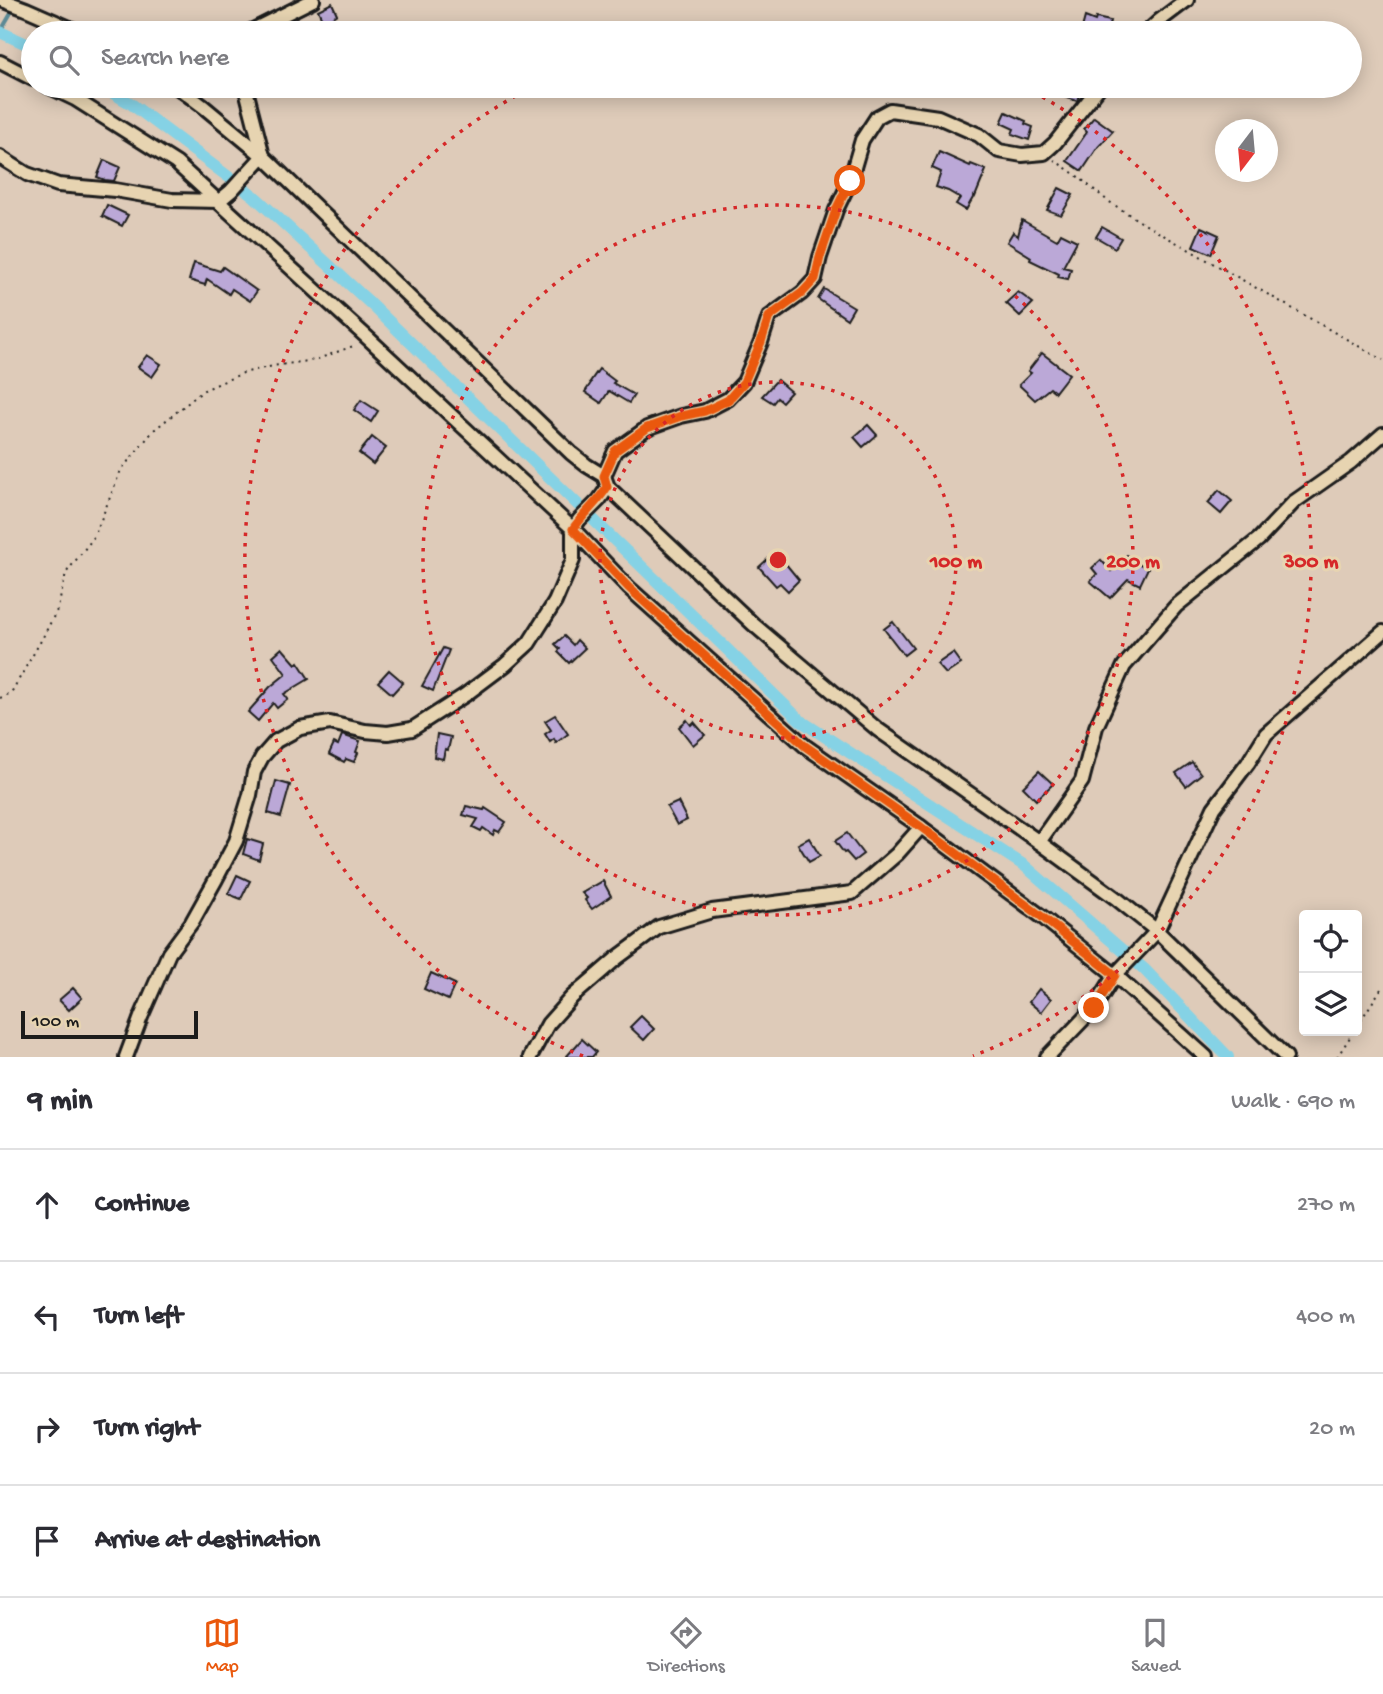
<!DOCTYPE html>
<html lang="en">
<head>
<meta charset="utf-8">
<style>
  body { margin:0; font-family:"Gochi Hand",sans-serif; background:#f7f7f7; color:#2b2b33 }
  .controls { position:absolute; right:21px; bottom:21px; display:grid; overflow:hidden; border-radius:7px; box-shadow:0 4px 18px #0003 }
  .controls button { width:63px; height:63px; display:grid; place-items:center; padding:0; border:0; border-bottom:2px solid #e1e1e2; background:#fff; color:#2b2b33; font:35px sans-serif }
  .compass { position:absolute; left:1215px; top:119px; width:63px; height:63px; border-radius:50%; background:#fff; box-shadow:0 4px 18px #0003; rotate:196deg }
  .scale { position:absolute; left:21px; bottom:18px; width:177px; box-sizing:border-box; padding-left:7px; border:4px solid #1c1c1c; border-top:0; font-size:19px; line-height:24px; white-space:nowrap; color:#1c1c1c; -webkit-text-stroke:5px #e7d4b1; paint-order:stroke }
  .stop { position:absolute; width:21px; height:21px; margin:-16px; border:5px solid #ea580c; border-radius:50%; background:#fff }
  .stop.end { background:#ea580c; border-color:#fff; box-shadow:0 2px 7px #0008 }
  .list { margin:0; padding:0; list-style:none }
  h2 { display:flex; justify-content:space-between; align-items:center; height:91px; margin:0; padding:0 28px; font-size:30px }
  h2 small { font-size:23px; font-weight:400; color:#7c7c81 }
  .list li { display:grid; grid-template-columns:46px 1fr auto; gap:21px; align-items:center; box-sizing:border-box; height:112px; padding:0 28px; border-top:2px solid #e1e1e2 }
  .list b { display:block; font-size:26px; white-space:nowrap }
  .list em { font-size:23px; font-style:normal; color:#7c7c81 }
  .icon { flex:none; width:38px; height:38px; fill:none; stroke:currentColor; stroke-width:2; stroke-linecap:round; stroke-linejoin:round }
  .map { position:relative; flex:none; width:1383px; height:1057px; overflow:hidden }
  .search { position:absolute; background:#fff; box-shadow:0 4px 18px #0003; left:21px; right:21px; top:21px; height:77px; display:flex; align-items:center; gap:18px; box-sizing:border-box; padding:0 24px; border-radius:38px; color:#7c7c81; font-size:26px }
  .sheet { height:539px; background:#fff }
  nav { display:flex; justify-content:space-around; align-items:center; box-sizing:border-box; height:98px; border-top:2px solid #e1e1e2; background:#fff; font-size:19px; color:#7c7c81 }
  nav a { display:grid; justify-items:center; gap:4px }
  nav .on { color:#ea580c }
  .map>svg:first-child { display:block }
</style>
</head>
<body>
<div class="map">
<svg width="1383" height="1057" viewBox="0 0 1383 1057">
  <rect width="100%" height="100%" fill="#decbb9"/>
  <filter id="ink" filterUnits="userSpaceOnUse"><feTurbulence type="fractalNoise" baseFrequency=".0143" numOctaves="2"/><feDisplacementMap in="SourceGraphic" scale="14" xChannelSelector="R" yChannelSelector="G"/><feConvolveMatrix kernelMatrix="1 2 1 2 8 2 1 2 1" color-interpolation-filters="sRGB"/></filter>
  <g filter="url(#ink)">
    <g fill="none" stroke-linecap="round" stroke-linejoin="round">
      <polyline stroke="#5b8995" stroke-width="3.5" points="0,32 14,8"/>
      <g stroke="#85d2e5" stroke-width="12">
        <polyline points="0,32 33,47"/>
        <polyline points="101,86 130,103 254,196 370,303 801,721 1025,866 1144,969 1228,1057"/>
      </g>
    </g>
    <g fill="#bba8d7" stroke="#1c1c1c" stroke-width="2">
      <polygon points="332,3 337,14 331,18 339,33 315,33 311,25 322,19 318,10"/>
      <polygon points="1085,17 1095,21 1096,18 1110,21 1107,33 1098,33 1082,28"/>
      <polygon points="1054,86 1064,86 1080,91 1077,101 1052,93"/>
      <polygon points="1006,112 1026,121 1025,124 1033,127 1029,140 1012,134 1014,129 1001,123"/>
      <polygon points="1094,117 1113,131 1098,147 1082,171 1067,161 1087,132 1084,129"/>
      <polygon points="939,152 970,166 971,164 986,170 975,197 974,196 966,210 956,204 960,198 948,191 936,187 941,172 932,168"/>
      <polygon points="104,160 120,167 114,181 105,180 97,177"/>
      <polygon points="1059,188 1073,195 1061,215 1047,210"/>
      <polygon points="107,205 128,215 122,226 102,216"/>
      <polygon points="1022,220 1057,240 1061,233 1077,241 1063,267 1071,269 1068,279 1058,277 1059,274 1030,260 1031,257 1007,242 1013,232 1018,236"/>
      <polygon points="1102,227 1121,238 1115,248 1096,237"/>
      <polygon points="1201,227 1219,235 1211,254 1193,246"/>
      <polygon points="194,263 220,271 223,267 257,291 250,301 232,289 229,294 207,279 205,285 189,280"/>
      <polygon points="824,289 854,307 847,319 818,299"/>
      <polygon points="1018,292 1033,303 1020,316 1006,303"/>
      <polygon points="1042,353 1069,374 1055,392 1050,388 1035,400 1019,385 1031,373 1028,371"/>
      <polygon points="147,355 161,364 152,377 138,367"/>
      <polygon points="599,369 615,381 613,383 634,395 629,403 609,391 601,403 585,392 591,383 590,382"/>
      <polygon points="777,380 791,392 782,402 777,398 773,403 762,396"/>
      <polygon points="361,400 378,411 371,422 354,410"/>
      <polygon points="868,425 877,435 863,447 854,437"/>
      <polygon points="372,437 386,448 373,464 359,453"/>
      <polygon points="1219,490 1232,501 1221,514 1208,503"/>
      <polygon points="772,555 778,561 781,558 799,580 788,591 780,583 776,586 759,567"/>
      <polygon points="1127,555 1135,562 1148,568 1140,585 1128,579 1110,598 1090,581 1097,574 1092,568 1101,560 1111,571"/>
      <polygon points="893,622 913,648 904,655 884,629"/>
      <polygon points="564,636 573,645 577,640 585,648 569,663 558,652 560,649 555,644"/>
      <polygon points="282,648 296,664 298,662 309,679 284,694 288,699 277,708 273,703 258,721 248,712 270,687 286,674 273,656"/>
      <polygon points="443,648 449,650 433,691 422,686"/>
      <polygon points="953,653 961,664 946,674 937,664"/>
      <polygon points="389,670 403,682 392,694 378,682"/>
      <polygon points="555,715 568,734 556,743 554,739 550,742 545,734 551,730 545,721"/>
      <polygon points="687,720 691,725 694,722 705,735 693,745 679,727"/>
      <polygon points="437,734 451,737 448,750 445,749 443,759 434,757"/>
      <polygon points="342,735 360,741 356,752 358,753 354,762 346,759 344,762 329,754 334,743 338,745"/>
      <polygon points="1192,762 1201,774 1186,786 1176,773"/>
      <polygon points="1039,771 1053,784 1036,800 1023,787"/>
      <polygon points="276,781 290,785 281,817 268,813"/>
      <polygon points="678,802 687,820 677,825 667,807"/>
      <polygon points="466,806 484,810 485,808 506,822 499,832 495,830 493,835 483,828 481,831 473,827 478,819 463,815"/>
      <polygon points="847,833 863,854 854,861 846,852 844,853 835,841"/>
      <polygon points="809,838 820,856 809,862 798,844"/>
      <polygon points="247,839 263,844 259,860 243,854"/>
      <polygon points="237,875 250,881 241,899 228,894"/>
      <polygon points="603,881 611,896 592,909 585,900 587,898 582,893"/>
      <polygon points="431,973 455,984 448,1000 424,989"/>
      <polygon points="73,988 82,998 69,1010 59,1000"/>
      <polygon points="1039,989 1051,999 1041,1012 1029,1002"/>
      <polygon points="641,1016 654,1029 644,1040 630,1027"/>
      <polygon points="582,1039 596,1052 592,1057 566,1057"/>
    </g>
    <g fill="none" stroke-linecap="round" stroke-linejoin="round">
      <g stroke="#1c1c1c" stroke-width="18">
        <g id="minor">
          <polyline points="2,0 26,9 81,33"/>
          <polyline points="247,33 313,0"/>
          <polyline points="1146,33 1159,21 1187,0"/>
          <polyline points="0,62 33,79"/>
          <polyline points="48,86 75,99 176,163 370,340 573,529 629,588 805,746 921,827 1041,916 1115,975 1206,1057"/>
          <polyline points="176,86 204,107 263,156"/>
          <polyline points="245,86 263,156"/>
          <polyline points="0,157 27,174 58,185 115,190 172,200 219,201 231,191 263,156 571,453 586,465 604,476 608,487 753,624 877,729 1039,842 1117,899 1157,931 1286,1057"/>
          <polyline points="604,476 615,451 647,428 681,416 705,411 728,399 744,382 761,342 769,317 802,293 815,279 820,257 836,210 850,181 862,140 877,117 890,110 938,117 979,135 999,151 1022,155 1044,153 1055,143 1100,86"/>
          <polyline points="1039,842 1082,781 1096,727 1124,666 1176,606 1259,539 1294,502 1351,462 1383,434"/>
          <polyline points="126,1057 141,1017 169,953 192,922 216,879 236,841 250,795 254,772 262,757 276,741 300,728 330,723 365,731 388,733 412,729 465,695 505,665 529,643 555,602 573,560 573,529 579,520 599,500 608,487"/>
          <polyline points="530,1057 548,1024 572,997 617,958 659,927 712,911 852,893 897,854 921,827"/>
          <polyline points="1047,1057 1094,1008 1115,975 1157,931 1214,808 1248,763 1266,734 1383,632"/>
        </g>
      </g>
      <g stroke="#1c1c1c" stroke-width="2" stroke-dasharray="2 5" stroke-linecap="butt">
        <polyline points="1054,160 1076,175 1108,201 1144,224 1383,360"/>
        <polyline points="0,698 11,693 42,639 58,608 66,573 94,537 121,470 154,430 204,390 243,373 273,366 315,360 356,345"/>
        <polyline points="1357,1026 1383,986"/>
        <polyline points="1337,1057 1354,1031"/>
      </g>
      <use href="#minor" stroke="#e7d4b1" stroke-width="12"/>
    </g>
  </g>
  <g fill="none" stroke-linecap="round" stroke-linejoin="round" filter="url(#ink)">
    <path stroke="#ea580c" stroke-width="9" d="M850,181l-14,29 -16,47 -5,22 -13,14 -33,24 -8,25 -17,40 -16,18 -23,11 -24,5 -34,12 -32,23 -11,25 3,11c-9,15 -24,27 -34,42l56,59 176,158 116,81 120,89 74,59 -21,33"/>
  </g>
  <g fill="none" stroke="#d62828" stroke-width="3.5" stroke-dasharray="3.5 7">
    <circle cx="778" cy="560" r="178"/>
    <circle cx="778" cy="560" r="355"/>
    <path d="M583 1056A533 533 0 0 1 532 87M699 33A533 533 0 0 1 857 33M1024 87A533 533 0 0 1 973 1056"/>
  </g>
  <circle cx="778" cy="560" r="10" fill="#d62828" stroke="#e7d4b1" stroke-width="3.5"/>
  <g font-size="21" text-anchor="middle" font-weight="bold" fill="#d62828" stroke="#e7d4b1" stroke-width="6" stroke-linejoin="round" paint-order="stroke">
    <text x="956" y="567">100 m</text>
    <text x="1133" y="567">200 m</text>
    <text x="1311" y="567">300 m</text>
  </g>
</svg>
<div class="controls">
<button><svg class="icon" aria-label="locate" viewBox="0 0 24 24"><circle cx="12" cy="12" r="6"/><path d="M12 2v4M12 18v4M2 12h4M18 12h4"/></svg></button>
<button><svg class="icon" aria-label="layers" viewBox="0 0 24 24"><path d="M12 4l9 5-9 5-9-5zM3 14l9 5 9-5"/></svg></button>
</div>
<svg class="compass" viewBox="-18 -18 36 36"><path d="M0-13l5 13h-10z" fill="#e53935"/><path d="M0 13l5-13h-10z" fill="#7c7c81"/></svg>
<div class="scale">100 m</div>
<div class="stop" style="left:850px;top:181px"></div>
<div class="stop end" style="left:1094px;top:1008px"></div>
<div class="search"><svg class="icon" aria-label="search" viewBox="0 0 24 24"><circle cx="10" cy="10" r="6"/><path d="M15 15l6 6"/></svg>Search here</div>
</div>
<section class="sheet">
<h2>9 min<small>Walk · 690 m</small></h2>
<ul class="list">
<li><svg class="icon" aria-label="ahead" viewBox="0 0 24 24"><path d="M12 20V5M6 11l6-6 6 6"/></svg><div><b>Continue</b></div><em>270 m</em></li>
<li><svg class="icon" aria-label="left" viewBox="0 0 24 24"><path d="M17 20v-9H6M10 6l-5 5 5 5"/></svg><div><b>Turn left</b></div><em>400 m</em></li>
<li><svg class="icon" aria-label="right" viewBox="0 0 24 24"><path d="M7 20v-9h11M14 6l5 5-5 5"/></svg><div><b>Turn right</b></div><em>20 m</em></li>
<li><svg class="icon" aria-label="arrive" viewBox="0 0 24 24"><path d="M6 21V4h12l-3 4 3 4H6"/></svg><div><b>Arrive at destination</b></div></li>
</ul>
</section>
<nav>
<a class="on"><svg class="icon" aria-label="map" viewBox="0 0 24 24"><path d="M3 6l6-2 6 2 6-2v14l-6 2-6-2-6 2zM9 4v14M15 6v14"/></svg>Map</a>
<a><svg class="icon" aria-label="directions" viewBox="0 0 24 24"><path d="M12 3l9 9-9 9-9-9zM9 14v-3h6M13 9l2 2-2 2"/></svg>Directions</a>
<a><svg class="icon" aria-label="saved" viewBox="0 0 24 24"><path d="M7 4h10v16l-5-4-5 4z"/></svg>Saved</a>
</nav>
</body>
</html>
